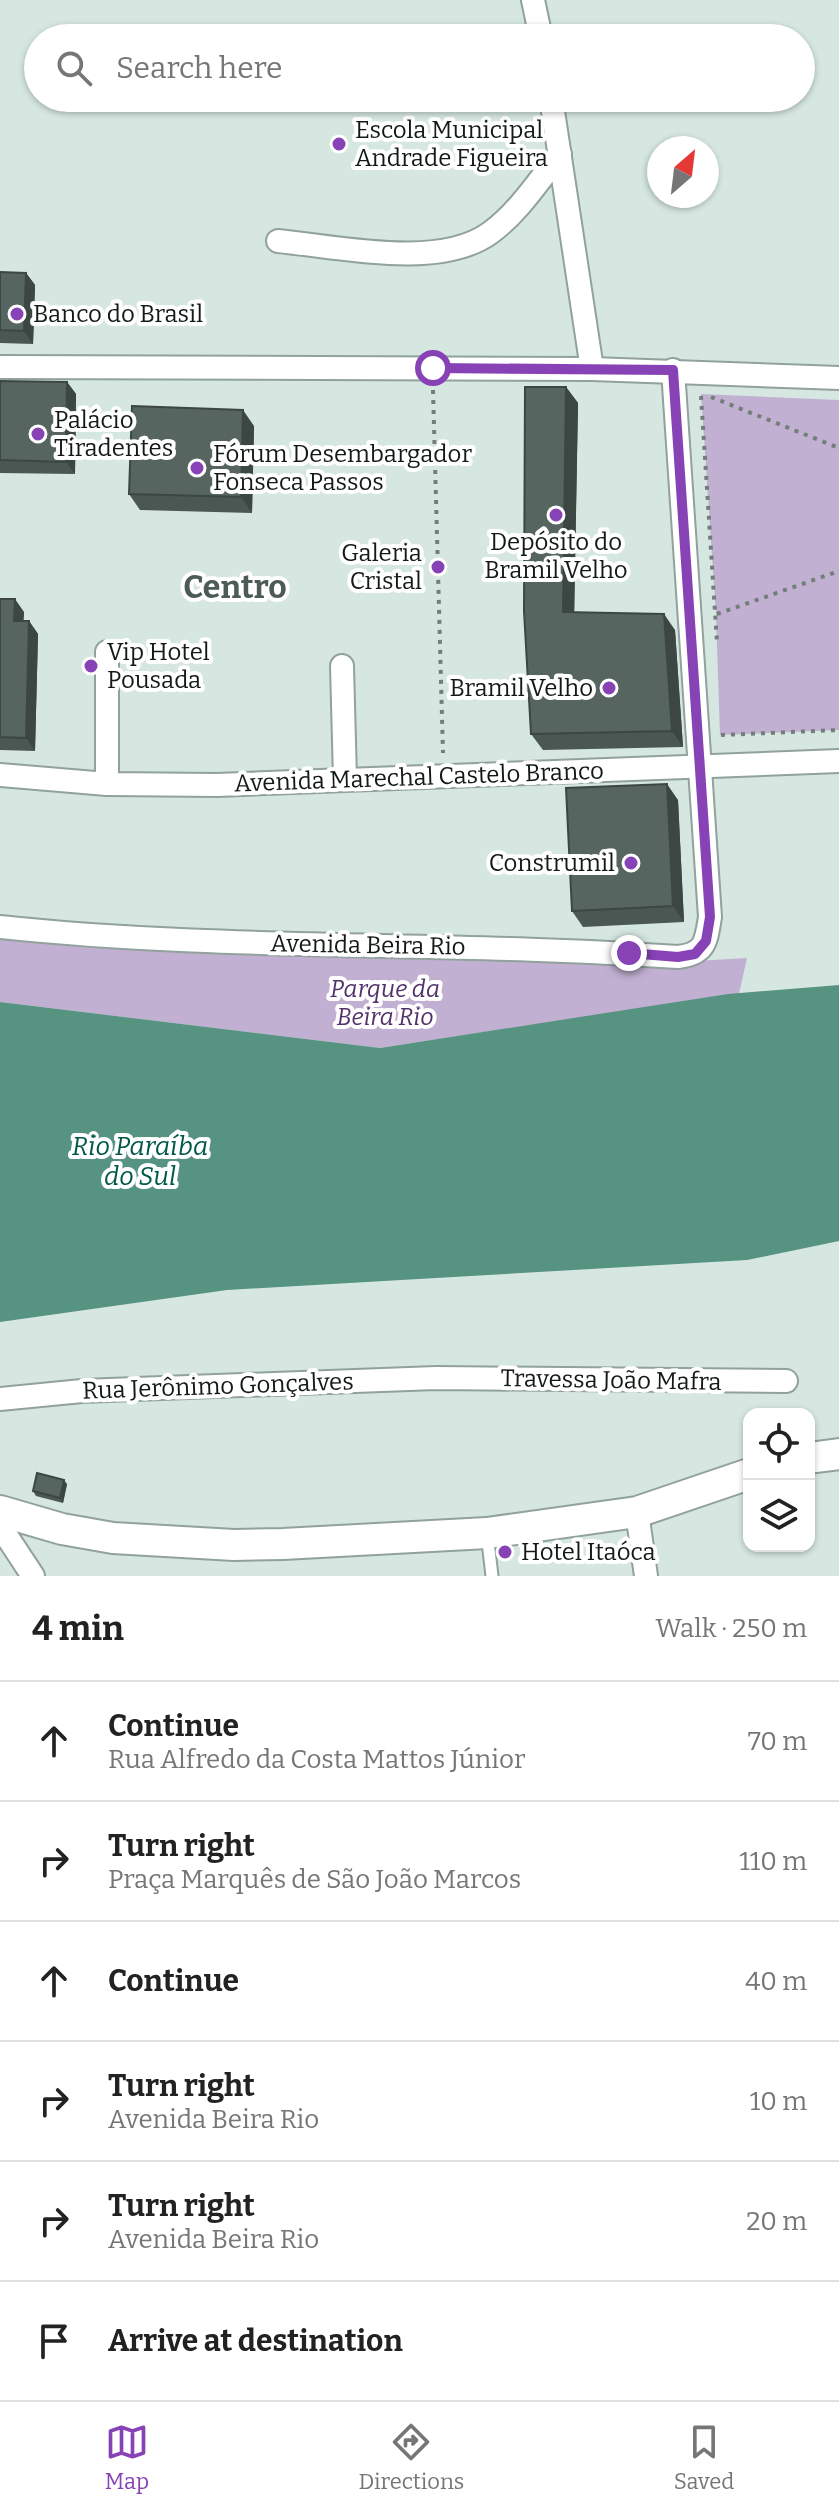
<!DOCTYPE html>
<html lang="en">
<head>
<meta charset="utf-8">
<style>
  body { margin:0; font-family:Bitter,serif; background:#f2f2f2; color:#222 }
  .controls { position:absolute; right:24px; bottom:24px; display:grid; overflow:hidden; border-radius:16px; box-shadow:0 2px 6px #0004 }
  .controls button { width:72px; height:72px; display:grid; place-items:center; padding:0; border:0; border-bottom:2px solid #e0e0e0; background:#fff; color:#222; font:40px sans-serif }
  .compass { position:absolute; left:647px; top:136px; width:72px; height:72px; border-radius:50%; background:#fff; box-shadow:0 2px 6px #0004; rotate:28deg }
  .stop { position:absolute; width:24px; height:24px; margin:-18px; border:6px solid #8742b5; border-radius:50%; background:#fff }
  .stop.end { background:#8742b5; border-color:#fff; box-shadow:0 2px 8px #0008 }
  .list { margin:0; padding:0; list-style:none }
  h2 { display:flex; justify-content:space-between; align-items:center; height:104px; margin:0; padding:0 32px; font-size:34px }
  h2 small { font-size:26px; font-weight:400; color:#767676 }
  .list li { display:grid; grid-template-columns:52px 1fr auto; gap:24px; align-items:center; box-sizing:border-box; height:120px; padding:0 32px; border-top:2px solid #e0e0e0 }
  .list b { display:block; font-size:30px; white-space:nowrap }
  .list p { margin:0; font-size:26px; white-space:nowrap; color:#767676 }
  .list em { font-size:26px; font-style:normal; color:#767676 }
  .icon { flex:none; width:44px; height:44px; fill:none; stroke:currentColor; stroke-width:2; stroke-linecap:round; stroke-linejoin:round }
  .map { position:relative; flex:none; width:839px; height:1576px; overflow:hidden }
  .search { position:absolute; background:#fff; box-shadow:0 2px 6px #0004; left:24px; right:24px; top:24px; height:88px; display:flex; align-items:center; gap:20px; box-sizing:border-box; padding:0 28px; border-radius:44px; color:#767676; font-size:30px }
  .sheet { height:824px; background:#fff }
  nav { display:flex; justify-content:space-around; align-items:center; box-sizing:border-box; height:112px; border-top:2px solid #e0e0e0; background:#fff; font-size:22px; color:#767676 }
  nav a { display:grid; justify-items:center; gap:4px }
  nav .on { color:#8742b5 }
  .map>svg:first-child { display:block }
</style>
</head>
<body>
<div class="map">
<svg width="839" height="1576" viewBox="0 0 839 1576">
  <rect width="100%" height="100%" fill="#d6e7e1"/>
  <g fill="#c2b0d2">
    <polygon points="701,394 839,400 839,730 720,735 716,615"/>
    <polygon points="0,934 244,954 321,957 696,961 747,958 739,994 379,1048 0,1002"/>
  </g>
  <polygon fill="#569381" points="839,985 839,1241 747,1260 227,1290 0,1322 0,1002 380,1048 728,994"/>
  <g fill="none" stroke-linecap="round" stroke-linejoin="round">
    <g stroke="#91a19b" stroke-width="15">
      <polyline id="lane" points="487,1533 492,1576"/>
    </g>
    <g stroke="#91a19b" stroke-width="26">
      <g id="street">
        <polyline points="533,0 541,38"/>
        <polyline points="551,98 592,369"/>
        <path d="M278,241c61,6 161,29 212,-8 28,-20 49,-53 70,-79"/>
        <polyline points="0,367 592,369 839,378"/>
        <polyline points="107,652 107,784"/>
        <polyline points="342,666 345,779"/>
        <polyline points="0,775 107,784 217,785 839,761"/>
        <path d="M0,927c225,24 453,14 678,30 28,-3 28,-16 32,-40l-37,-547"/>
        <polyline points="0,1399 82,1391 436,1378 786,1381"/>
        <polyline points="637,1512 646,1576"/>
        <polyline points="0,1526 33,1576"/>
      </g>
    </g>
    <g stroke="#91a19b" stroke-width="34">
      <g id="secondary">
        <polyline points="809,1458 839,1454"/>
        <polyline points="0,1511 62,1529 113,1538 234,1545 283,1544 487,1533 637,1512 749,1474"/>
      </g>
    </g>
    <g stroke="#737e7a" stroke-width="4" stroke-dasharray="4 6" stroke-linecap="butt">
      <polyline points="433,390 443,753"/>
      <polyline points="701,396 717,643"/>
      <polyline points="711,397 839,448"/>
      <polyline points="717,614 839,571"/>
      <polyline points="721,735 839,730"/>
    </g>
    <use href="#lane" stroke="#fff" stroke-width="11"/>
    <use href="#street" stroke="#fff" stroke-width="22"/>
    <use href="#secondary" stroke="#fff" stroke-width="30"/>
  </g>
  <g fill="#4a5753">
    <polygon points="0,272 26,273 35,285 33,344 0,343"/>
    <polygon points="0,381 67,382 76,394 75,474 0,473"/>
    <polygon points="566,387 578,403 574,612 675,630 683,747 543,750 531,734"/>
    <polygon points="254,426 252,513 140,510 129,494"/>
    <polygon points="0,599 24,612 23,621 29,621 38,634 35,751 0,750"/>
    <polygon points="678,800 684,922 583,927 572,911"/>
    <polygon points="67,1484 63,1503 36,1496 33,1491"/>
  </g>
  <g fill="#3c4743">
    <polygon points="26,273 35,285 33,344 24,331"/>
    <polygon points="67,382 76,394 75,474 66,462"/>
    <polygon points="566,387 578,403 574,628 563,612"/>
    <polygon points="243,410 254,426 252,513 241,497"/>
    <polygon points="15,599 24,612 23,633 14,621"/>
    <polygon points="664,614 675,630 683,747 672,731"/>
    <polygon points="29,621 38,634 35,751 26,738"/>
    <polygon points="667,784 678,800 684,922 673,906"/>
    <polygon points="64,1480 67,1484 63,1503 60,1498"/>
  </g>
  <g fill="#566560" stroke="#3c4743" stroke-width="2">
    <polygon points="0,272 26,273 24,331 0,330"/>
    <polygon points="0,381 67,382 66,462 0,460"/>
    <polygon points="525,387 566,387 563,612 664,614 672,731 531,734 524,611"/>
    <polygon points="132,406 243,410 241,497 129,494"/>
    <polygon points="0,599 15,599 14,621 29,621 26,738 0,737"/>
    <polygon points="667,784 673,906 572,911 566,788"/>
    <polygon points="37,1473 64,1480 60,1498 33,1491"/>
  </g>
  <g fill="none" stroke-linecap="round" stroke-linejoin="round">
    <polyline stroke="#8742b5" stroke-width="10" points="433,368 673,370 710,917 706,941 695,954 678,957 629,953"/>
  </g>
  <g fill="#8742b5" stroke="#fff" stroke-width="3">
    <circle cx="339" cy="144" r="8"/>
    <circle cx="17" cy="314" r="8"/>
    <circle cx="38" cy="434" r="8"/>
    <circle cx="197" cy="468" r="8"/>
    <circle cx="556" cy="515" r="8"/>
    <circle cx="438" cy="567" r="8"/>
    <circle cx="91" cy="666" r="8"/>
    <circle cx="609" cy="688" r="8"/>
    <circle cx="631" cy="863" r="8"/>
    <circle cx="505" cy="1552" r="8"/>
  </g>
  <g text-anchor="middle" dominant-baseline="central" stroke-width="8" stroke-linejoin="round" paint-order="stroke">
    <g font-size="24" fill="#131917" stroke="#fff" text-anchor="start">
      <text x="355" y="130">Escola Municipal<tspan x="355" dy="28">Andrade Figueira</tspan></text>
      <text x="33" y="314">Banco do Brasil</text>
      <text x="54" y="420">Palácio<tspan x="54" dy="28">Tiradentes</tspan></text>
      <text x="213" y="454">Fórum Desembargador<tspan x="213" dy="28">Fonseca Passos</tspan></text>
      <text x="556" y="542" text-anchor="middle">Depósito do<tspan x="556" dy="28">Bramil Velho</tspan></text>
      <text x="422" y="553" text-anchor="end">Galeria<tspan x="422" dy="28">Cristal</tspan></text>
      <text x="107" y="652">Vip Hotel<tspan x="107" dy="28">Pousada</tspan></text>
      <text x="593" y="688" text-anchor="end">Bramil Velho</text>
      <text x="615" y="863" text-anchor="end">Construmil</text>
      <text x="521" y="1552">Hotel Itaóca</text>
    </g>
    <g font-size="24" fill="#131917" stroke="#fff">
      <text transform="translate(419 777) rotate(-2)">Avenida Marechal Castelo Branco</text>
      <text transform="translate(368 945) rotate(1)">Avenida Beira Rio</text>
      <text transform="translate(611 1380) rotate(1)">Travessa João Mafra</text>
      <text transform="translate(218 1386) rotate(-2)">Rua Jerônimo Gonçalves</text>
    </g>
    <g font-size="24" font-style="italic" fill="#53326b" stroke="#fff">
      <text x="385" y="989">Parque da<tspan x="385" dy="28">Beira Rio</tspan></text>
    </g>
    <g font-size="26" font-style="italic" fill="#005948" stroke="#fff">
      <text x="140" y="1146">Rio Paraíba<tspan x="140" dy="30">do Sul</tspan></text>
    </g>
    <g font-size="32" font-weight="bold" fill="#4d5b57" stroke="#fff">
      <text x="235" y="587">Centro</text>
    </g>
  </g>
</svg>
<div class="controls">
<button><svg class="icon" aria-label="locate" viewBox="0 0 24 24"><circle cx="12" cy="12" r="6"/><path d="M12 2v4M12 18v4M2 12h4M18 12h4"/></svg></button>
<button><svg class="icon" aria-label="layers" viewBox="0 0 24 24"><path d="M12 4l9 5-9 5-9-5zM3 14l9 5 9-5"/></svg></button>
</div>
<svg class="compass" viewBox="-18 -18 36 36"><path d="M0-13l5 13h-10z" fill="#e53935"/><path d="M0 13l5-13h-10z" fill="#767676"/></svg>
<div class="stop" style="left:433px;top:368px"></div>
<div class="stop end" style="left:629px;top:953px"></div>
<div class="search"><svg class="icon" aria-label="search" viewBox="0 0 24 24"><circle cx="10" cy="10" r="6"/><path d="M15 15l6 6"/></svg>Search here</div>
</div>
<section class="sheet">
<h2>4 min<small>Walk · 250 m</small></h2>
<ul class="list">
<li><svg class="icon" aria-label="ahead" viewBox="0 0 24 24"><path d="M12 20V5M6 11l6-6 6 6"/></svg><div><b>Continue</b><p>Rua Alfredo da Costa Mattos Júnior</p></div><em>70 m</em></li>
<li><svg class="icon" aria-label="right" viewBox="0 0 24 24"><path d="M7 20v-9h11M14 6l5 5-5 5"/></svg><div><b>Turn right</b><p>Praça Marquês de São João Marcos</p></div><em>110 m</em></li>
<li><svg class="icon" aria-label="ahead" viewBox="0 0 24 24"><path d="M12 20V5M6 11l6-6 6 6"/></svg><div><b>Continue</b></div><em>40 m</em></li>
<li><svg class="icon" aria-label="right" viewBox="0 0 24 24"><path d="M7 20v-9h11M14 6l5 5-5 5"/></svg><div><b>Turn right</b><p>Avenida Beira Rio</p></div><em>10 m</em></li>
<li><svg class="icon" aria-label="right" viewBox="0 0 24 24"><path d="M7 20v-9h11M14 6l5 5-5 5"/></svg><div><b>Turn right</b><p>Avenida Beira Rio</p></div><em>20 m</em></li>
<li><svg class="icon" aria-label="arrive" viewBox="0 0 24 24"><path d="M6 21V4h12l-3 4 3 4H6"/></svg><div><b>Arrive at destination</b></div></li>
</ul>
</section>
<nav>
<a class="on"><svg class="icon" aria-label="map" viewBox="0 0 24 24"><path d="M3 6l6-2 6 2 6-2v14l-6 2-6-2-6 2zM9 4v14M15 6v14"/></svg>Map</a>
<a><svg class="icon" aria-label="directions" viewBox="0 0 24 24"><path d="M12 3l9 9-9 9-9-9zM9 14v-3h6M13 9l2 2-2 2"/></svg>Directions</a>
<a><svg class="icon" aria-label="saved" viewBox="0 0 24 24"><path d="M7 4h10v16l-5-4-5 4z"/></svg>Saved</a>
</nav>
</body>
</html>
